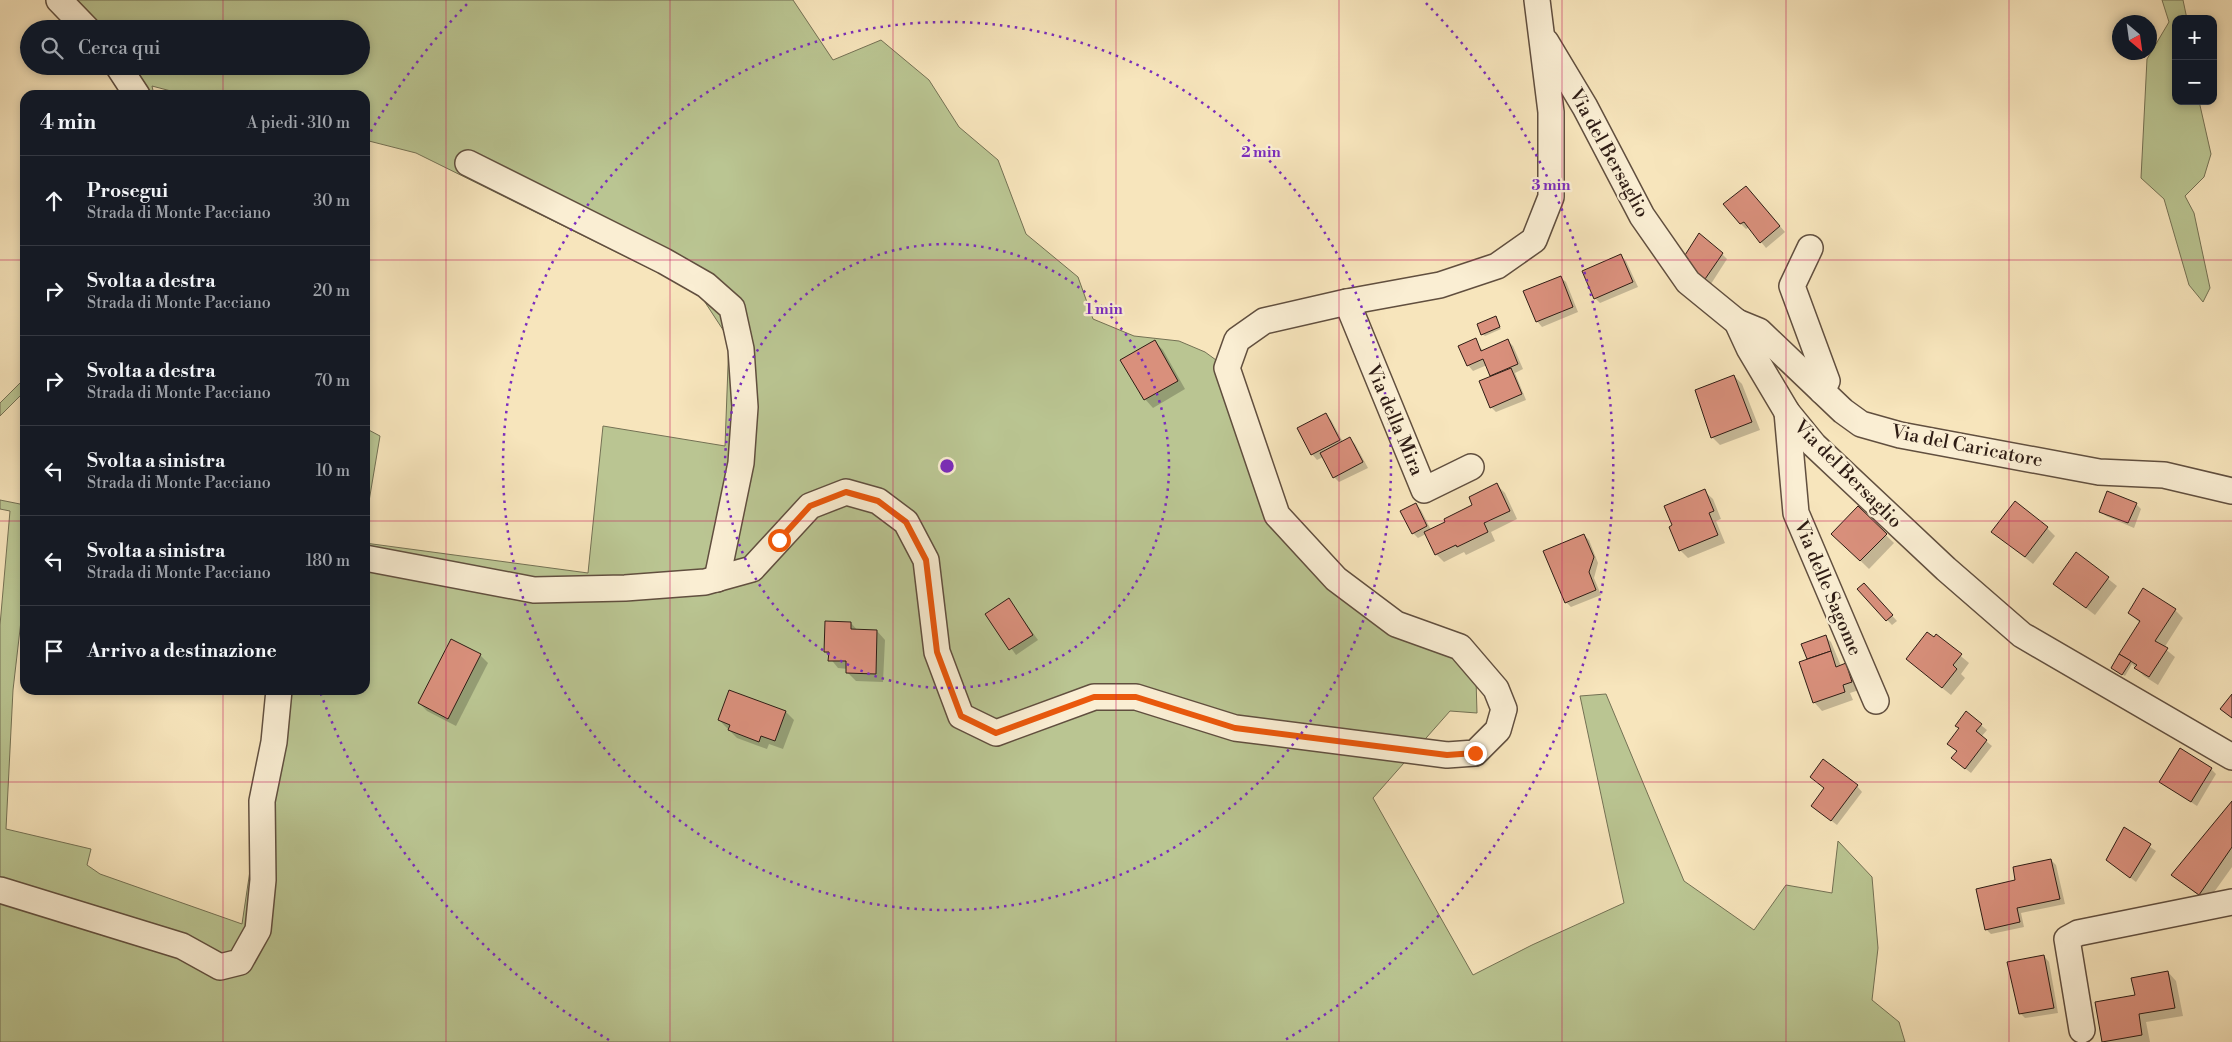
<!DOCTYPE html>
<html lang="it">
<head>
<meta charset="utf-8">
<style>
  body { margin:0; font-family:"Libre Bodoni",serif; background:#20242c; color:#f1f3f6 }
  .controls { position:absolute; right:15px; top:15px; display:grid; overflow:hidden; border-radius:10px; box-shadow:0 2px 8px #0003 }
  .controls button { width:45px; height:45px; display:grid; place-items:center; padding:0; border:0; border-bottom:1px solid #363941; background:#171b24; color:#f1f3f6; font:25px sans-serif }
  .compass { position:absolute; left:2112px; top:15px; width:45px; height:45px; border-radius:50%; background:#171b24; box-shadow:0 2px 8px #0003; rotate:151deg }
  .stop { position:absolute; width:15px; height:15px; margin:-11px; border:4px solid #ea580c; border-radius:50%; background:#fff }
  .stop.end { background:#ea580c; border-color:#fff; box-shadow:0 1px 5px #0008 }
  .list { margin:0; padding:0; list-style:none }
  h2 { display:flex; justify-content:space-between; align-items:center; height:65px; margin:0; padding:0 20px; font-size:21px }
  h2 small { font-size:16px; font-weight:400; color:#9ea1a6 }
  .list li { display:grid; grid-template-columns:32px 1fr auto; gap:15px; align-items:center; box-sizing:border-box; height:90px; padding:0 20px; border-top:1px solid #363941 }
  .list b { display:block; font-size:19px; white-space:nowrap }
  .list p { margin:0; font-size:16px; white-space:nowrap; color:#9ea1a6 }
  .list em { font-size:16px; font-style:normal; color:#9ea1a6 }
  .icon { flex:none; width:28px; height:28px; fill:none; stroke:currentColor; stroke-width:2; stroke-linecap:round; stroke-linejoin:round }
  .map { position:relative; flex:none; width:2232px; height:1042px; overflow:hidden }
  .search { position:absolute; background:#171b24; box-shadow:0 2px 8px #0003; left:20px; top:20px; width:350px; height:55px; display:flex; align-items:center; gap:12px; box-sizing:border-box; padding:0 18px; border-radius:28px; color:#9ea1a6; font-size:19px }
  .panel { position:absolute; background:#171b24; box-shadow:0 2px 8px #0003; left:20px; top:90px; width:350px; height:605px; border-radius:15px }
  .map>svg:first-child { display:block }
</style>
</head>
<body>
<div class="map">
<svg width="2232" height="1042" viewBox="0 0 2232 1042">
  <rect width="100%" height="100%" fill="#f7e5bc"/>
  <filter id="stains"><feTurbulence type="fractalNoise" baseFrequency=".004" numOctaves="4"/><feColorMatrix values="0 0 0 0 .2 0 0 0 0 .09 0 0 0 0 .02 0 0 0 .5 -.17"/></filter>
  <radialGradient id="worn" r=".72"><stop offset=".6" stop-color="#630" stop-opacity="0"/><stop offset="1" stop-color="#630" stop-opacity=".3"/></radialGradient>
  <g fill="#bac592" stroke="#747154">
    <polygon points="51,0 793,0 833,60 881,40 929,80 959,127 998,160 1026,234 1078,277 1093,319 1134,336 1179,341 1205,352 1227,368 1277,515 1336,579 1460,647 1476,679 1477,713 1450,711 1373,798 1473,975 1532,945 1624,903 1580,696 1606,694 1684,881 1754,930 1786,885 1832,893 1838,841 1872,877 1878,948 1872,1000 1899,1022 1905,1042 0,1042 0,625 10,511 0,509 0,500 25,505 25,586 13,690 6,829 91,849 87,865 100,874 242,924 277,690 365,690 365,543 588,573 603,426 725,446 729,339 699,293 416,153 365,140 365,95 186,95 152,86 154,95 128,95 110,66 361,66 361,29 78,29"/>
    <polygon points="2162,0 2183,0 2187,19 2176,19 2176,101 2199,101 2211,154 2204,177 2185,196 2194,213 2210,288 2203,302 2189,285 2164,199 2141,178 2147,59 2169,22"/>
    <polygon points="25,378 25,391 0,416 0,403"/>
    <polygon points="365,428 380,436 365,525"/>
  </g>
  <g fill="#0003">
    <polygon points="1752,193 1785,232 1766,248 1749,227 1746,229 1741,224"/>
    <polygon points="1722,254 1727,259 1709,287 1686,268"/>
    <polygon points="1621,256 1626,261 1638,287 1600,303 1595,298"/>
    <polygon points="1560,277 1566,282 1578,312 1542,327 1537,321"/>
    <polygon points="1495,318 1501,329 1485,336 1482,334"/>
    <polygon points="1475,340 1483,351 1508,341 1513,346 1523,369 1515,373 1526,400 1496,412 1491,407 1491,377 1487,365 1473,371 1468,365"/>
    <polygon points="1155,342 1163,350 1185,389 1153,408 1145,399"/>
    <polygon points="1734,376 1742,384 1760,430 1720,445 1712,437"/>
    <polygon points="1326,415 1331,420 1343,442 1350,439 1355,444 1368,468 1339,482 1334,477 1323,457 1317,460 1312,454"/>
    <polygon points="1497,485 1505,493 1517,519 1491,532 1495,541 1466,555 1464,552 1444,562 1436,554 1426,534 1418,538 1413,533 1416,505 1421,510 1431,530 1474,505"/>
    <polygon points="1704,491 1713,499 1721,519 1716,521 1725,543 1688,558 1680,550"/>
    <polygon points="2136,504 2141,509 2134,528 2106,516 2100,511"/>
    <polygon points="1858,508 1894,543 1869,569 1833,534"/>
    <polygon points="2047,528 2055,536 2033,564 1993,532"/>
    <polygon points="1584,535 1589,540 1598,563 1594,578 1601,595 1571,607 1566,602"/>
    <polygon points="2077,554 2117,586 2095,615 2054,584"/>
    <polygon points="1864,585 1897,621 1892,625 1858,589"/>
    <polygon points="1009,600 1038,640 1016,655 987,614"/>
    <polygon points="2175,610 2183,618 2164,648 2175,657 2158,685 2144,676 2132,664 2125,676 2115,670 2140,623 2129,613"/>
    <polygon points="851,623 858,631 877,631 885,640 883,682 856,681 848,673 848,669 838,668 825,652"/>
    <polygon points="1937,636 1969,663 1961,674 1965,678 1951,695 1916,667"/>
    <polygon points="1826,637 1831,642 1841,666 1845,665 1854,673 1859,690 1850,693 1853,700 1822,711 1814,702 1808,660 1803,644"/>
    <polygon points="480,655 488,663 456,726 427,711 419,703"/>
    <polygon points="730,691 786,712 794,720 783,749 769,744 767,749 737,738 719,720"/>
    <polygon points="1966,713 1987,730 1981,737 1992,746 1971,773 1958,763 1958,752 1948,743 1960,729"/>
    <polygon points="2211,769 2216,774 2197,806 2161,782"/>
    <polygon points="1857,786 1862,792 1837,825 1812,806 1825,788"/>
    <polygon points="2232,803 2232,867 2207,902 2172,875"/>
    <polygon points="2124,829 2156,851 2136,882 2107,860"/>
    <polygon points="2051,860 2056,865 2065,904 2021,913 2024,927 1991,934 1986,929 2017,881"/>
    <polygon points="2044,956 2049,962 2058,1013 2025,1018 2020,1013"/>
    <polygon points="2168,972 2176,981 2183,1016 2146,1022 2150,1042 2104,1042 2096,1003 2136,996"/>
  </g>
  <g fill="#d9907c" stroke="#2f1d15">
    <polygon points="1746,186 1780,226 1760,243 1744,222 1740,224 1723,204"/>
    <polygon points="1699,233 1723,253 1703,282 1680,263"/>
    <polygon points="1621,254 1633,282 1594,299 1582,271"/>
    <polygon points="1561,276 1573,307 1536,322 1523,291"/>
    <polygon points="1496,316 1500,327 1481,335 1477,324"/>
    <polygon points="1476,338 1481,351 1508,339 1518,364 1490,376 1483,359 1467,366 1458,346"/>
    <polygon points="1155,340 1178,381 1144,400 1120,360"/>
    <polygon points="1511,368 1522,394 1490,408 1479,381"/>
    <polygon points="1734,375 1752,422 1711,438 1695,390"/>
    <polygon points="1326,413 1340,440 1311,455 1297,428"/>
    <polygon points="1350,437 1363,462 1333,478 1320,453"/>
    <polygon points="1497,483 1510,511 1484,523 1488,532 1457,547 1456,545 1435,555 1424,532 1445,522 1444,519 1472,505 1469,497"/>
    <polygon points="1705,489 1714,511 1709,513 1718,535 1679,551 1669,527 1672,525 1664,506"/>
    <polygon points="2107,491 2137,503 2128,523 2099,512"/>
    <polygon points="2015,501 2048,527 2025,557 1991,532"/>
    <polygon points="1416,503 1427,526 1412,534 1400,511"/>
    <polygon points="1858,506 1887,534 1860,561 1831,534"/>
    <polygon points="1584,534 1594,557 1589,572 1596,590 1565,603 1543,551"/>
    <polygon points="2076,552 2109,577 2086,608 2053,584"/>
    <polygon points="1864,583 1893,615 1886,621 1857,589"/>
    <polygon points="2143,588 2176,609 2155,641 2168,648 2149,677 2134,668 2137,665 2119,654 2140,621 2128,613"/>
    <polygon points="1009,598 1033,635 1009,650 985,614"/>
    <polygon points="825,621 851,622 851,629 877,630 876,674 846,673 846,661 828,661 829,652 824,652"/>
    <polygon points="1927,632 1934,637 1936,634 1962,654 1953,665 1957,669 1942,688 1906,659"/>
    <polygon points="1826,635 1831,651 1807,659 1801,644"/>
    <polygon points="451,639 481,654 448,719 418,703"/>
    <polygon points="1831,651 1836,667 1846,663 1852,682 1843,685 1845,692 1813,703 1799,662"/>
    <polygon points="2119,654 2131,661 2122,675 2111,668"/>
    <polygon points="729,690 786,711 775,741 761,736 759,742 728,730 730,725 718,720"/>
    <polygon points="2232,694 2232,718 2220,709"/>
    <polygon points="1966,711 1982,724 1976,731 1987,740 1965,769 1951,758 1957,751 1947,744 1959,728 1955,726"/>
    <polygon points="2180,748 2212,768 2191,802 2159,782"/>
    <polygon points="1823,759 1858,785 1831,821 1811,806 1824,788 1810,777"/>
    <polygon points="2232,801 2232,847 2199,895 2171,875"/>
    <polygon points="2124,827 2151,844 2130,878 2106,860"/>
    <polygon points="2051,859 2060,899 2017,908 2020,922 1985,930 1976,889 2015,880 2013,867"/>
    <polygon points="2044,955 2054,1008 2019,1014 2007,962"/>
    <polygon points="2168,971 2175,1008 2139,1014 2142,1035 2102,1042 2095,1002 2135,995 2131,978"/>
  </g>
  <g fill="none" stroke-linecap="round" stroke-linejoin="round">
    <g stroke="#614f3f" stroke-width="28">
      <g id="minor">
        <polyline points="59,0 87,29"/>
        <polyline points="1546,42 1585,107 1642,216 1688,282 1737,322 1749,348 1787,412 1814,445 1946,569 2022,635 2232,757"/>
        <polyline points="118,66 137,95"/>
        <polyline points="468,163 664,261 706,285 732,308 741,349 745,407 741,463 717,579"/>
        <polyline points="1810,248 1792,286 1827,381 1822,391"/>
        <polyline points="1347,302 1424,490 1471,467"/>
        <polyline points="1737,322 1759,331 1843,411 1861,424 1900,435 2099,472 2164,475 2232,491"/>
        <polyline points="1787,412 1796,513 1876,701"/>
        <polyline points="365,558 534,590 625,588 705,582 752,569 810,506 846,492 878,501 906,522 926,560 937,652 961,716 996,733 1094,697 1136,697 1235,728 1447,755 1475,753 1498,730 1504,709 1496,689 1460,647 1396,624 1336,579 1277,515 1227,368 1237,340 1264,321 1347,302 1440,285 1497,266 1534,240 1551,197 1551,112 1537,0"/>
        <polyline points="0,890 182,946 220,967 240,962 258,930 263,880 262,801 274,742 279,690"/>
        <polyline points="2082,1030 2067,939 2078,933 2232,902"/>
      </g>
    </g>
    <use href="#minor" stroke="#faeed3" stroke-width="25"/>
  </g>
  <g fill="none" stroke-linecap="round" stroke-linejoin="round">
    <polyline stroke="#ea580c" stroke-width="6" points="779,540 810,506 846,492 878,501 906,522 926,560 937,652 961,716 996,733 1094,697 1136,697 1235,728 1447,755 1475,753"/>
  </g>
  <path fill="none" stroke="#c2185b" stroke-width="1" stroke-opacity="0.55" d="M223,0v29M446,0v1042M670,0v1042M893,0v1042M1116,0v1042M1339,0v1042M1562,0v1042M1786,0v1042M2009,0v1042M223,66v29M0,260h25M365,260h1867M0,521h25M365,521h1867M223,690v352M0,782h2232"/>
  <g fill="none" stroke="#7b2cbf" stroke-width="2.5" stroke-dasharray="2.5 5">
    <circle cx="947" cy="466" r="222"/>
    <circle cx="947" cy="466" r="444"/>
    <path d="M609 1040A666 666 0 0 1 321 694M367 138A666 666 0 0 1 468 3M1426 3A666 666 0 0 1 1285 1040"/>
  </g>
  <g text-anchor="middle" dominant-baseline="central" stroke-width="4.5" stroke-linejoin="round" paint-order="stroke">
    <g font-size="19" fill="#2f1d15" stroke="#faeed3">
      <text transform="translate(1609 153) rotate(61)">Via del Bersaglio</text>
      <text transform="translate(1395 420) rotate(67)">Via della Mira</text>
      <text transform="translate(1967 446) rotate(11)">Via del Caricatore</text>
      <text transform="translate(1848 474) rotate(45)">Via del Bersaglio</text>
      <text transform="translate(1828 588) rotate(67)">Via delle Sagome</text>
    </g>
  </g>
  <circle cx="947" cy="466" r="8" fill="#7b2cbf" stroke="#faeed3" stroke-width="2.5"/>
  <g font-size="15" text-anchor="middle" font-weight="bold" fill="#7b2cbf" stroke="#faeed3" stroke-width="4.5" stroke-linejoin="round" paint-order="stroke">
    <text x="1261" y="157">2 min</text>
    <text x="1551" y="190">3 min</text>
    <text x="1104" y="314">1 min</text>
  </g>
  <rect width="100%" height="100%" filter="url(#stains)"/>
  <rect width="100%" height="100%" fill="url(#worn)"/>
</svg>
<div class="controls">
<button>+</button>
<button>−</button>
</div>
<svg class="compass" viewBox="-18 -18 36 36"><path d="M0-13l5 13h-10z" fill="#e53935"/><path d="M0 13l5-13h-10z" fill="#9ea1a6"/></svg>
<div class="stop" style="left:779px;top:540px"></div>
<div class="stop end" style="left:1475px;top:753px"></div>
<div class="search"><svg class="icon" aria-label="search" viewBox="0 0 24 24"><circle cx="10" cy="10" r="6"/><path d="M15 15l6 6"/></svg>Cerca qui</div>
<section class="panel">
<h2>4 min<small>A piedi · 310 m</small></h2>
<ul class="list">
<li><svg class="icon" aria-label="ahead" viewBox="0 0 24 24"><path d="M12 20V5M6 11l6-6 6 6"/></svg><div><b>Prosegui</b><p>Strada di Monte Pacciano</p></div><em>30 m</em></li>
<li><svg class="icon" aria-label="right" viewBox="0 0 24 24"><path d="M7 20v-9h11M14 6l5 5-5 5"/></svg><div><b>Svolta a destra</b><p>Strada di Monte Pacciano</p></div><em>20 m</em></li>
<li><svg class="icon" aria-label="right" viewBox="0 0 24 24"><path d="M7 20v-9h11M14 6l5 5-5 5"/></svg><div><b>Svolta a destra</b><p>Strada di Monte Pacciano</p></div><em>70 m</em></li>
<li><svg class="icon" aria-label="left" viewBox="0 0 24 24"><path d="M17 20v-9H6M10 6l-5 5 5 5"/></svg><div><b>Svolta a sinistra</b><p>Strada di Monte Pacciano</p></div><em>10 m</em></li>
<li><svg class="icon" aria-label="left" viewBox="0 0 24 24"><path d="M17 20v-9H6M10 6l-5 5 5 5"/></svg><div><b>Svolta a sinistra</b><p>Strada di Monte Pacciano</p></div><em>180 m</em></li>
<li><svg class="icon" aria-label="arrive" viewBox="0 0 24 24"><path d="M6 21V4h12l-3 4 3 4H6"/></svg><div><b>Arrivo a destinazione</b></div></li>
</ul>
</section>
</div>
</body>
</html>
